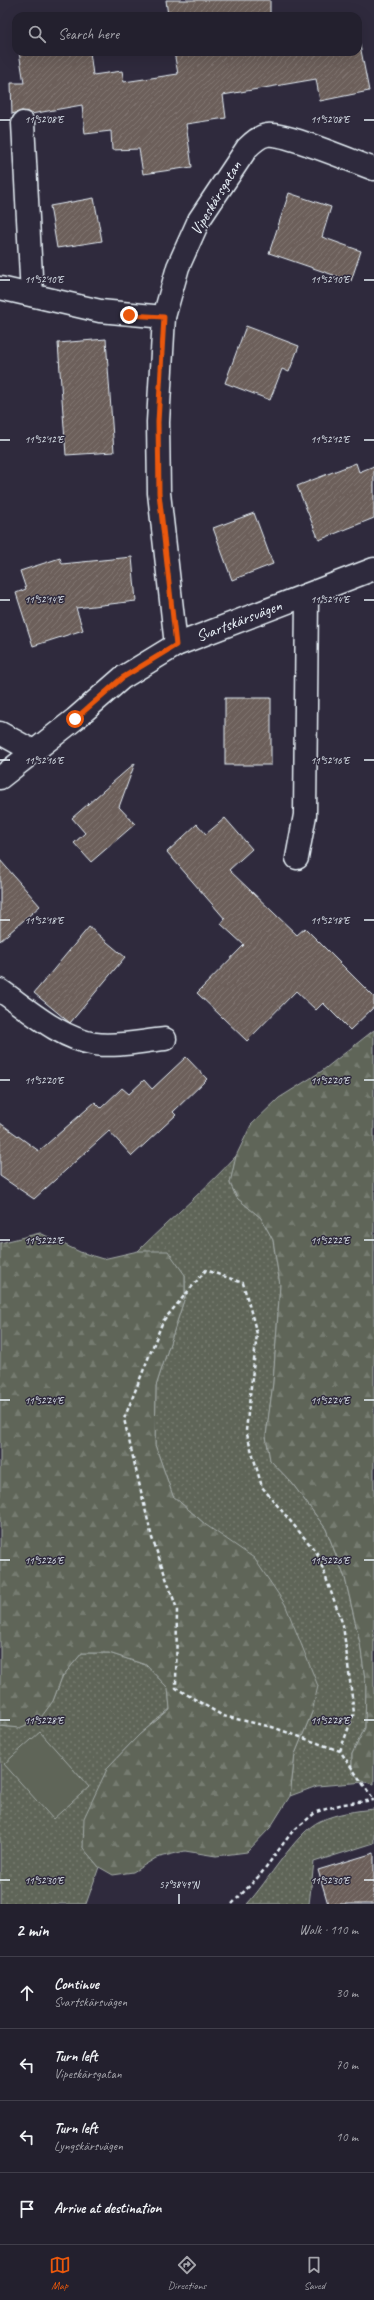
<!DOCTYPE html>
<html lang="en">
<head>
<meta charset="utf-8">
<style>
  body { margin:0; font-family:Caveat,sans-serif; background:#2b2836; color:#f1f3f6 }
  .stop { position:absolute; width:12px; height:12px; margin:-9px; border:3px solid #ea580c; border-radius:50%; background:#fff }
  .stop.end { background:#ea580c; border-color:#fff; box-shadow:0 1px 4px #0008 }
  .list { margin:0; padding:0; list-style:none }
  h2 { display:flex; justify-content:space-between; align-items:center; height:52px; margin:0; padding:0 16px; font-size:17px }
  h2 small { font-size:13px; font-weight:400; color:#a3a3aa }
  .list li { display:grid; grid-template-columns:26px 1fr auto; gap:12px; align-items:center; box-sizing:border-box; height:72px; padding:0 16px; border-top:1px solid #403e4a }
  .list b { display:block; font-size:15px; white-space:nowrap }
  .list p { margin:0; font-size:13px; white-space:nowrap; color:#a3a3aa }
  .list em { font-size:13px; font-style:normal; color:#a3a3aa }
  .icon { flex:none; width:22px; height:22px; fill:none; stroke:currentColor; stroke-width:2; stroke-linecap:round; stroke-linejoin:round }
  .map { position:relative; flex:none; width:374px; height:1904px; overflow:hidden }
  .search { position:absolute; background:#23202e; box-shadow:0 4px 16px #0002; left:12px; right:12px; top:12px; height:44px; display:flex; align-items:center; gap:10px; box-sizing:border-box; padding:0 14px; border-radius:12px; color:#a3a3aa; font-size:15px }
  .sheet { height:340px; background:#23202e }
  nav { display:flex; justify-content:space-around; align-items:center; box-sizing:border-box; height:56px; border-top:1px solid #403e4a; background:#23202e; font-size:11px; color:#a3a3aa }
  nav a { display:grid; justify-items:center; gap:2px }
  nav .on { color:#ea580c }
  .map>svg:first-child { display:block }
</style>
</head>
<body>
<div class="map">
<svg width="374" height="1904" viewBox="0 0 374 1904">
  <defs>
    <pattern id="grass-dots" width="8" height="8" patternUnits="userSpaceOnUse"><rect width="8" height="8" fill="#5f6558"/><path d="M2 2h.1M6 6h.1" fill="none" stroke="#767c71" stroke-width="1.8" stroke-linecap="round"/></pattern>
    <pattern id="forest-firs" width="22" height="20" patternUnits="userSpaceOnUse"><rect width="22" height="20" fill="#5f6558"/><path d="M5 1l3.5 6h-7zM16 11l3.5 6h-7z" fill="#767c71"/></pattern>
    <pattern id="building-hatch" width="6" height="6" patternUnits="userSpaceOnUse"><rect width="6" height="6" fill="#6c5e5a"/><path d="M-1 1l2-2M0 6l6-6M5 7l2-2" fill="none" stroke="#817672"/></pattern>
  </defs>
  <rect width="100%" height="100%" fill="#2f2a3d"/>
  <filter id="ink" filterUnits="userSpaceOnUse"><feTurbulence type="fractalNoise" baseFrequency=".025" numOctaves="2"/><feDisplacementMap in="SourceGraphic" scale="8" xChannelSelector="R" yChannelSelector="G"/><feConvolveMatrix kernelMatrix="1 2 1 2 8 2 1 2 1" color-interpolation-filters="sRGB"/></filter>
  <g filter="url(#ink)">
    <g fill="url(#grass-dots)" stroke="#a4aba8">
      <path d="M236,1156l-6,28 7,14 24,20 12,22 7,45 -7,98 -7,53 4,24 22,23 34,46 19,49 15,65 6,43 -1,42 -13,26v18l13,10 -48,4 -27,10 5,-42 17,-42 -106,-187 -33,-29 -18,-51 1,-59 29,-89v-22l-47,-24c32,-32 67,-61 98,-95z"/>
      <polygon points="82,1653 109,1653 146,1665 168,1688 170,1709 139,1735 108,1767 83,1847 99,1867 86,1904 0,1904 0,1726 19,1728 53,1701 62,1677"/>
      <path d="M374,1809v34l-60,19 -5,42h-62c20,-21 49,-72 73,-83 18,-8 35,-10 54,-12z"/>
    </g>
    <g fill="url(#forest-firs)" stroke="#a4aba8">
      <polygon points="374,1030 374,1784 365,1782 352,1773 352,1754 365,1728 366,1686 360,1643 345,1578 326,1529 292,1483 270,1460 266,1436 273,1383 280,1285 273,1240 261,1218 237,1198 230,1183 236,1156 251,1125 279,1098 322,1071"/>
      <polygon points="40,1233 80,1252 103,1259 138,1251 168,1251 185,1275 185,1297 156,1386 155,1445 173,1496 206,1525 254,1558 285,1604 318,1686 312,1712 295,1754 290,1796 270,1828 247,1852 216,1856 185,1851 156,1858 133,1872 113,1875 99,1867 83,1848 84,1818 108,1767 139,1735 170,1709 168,1688 146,1665 109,1653 82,1653 62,1677 53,1701 39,1720 19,1728 0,1726 0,1243"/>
    </g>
    <polygon fill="#5f6558" stroke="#a4aba8" points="40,1732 89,1787 53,1819 4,1764"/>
    <g fill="url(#building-hatch)" stroke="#e8f1f8">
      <polygon points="166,0 270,0 270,16 168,16"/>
      <polygon points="358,35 369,91 320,101 316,79 223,95 226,118 186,124 192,167 143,174 139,149 112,150 111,131 85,134 82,105 31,114 22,111 12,114 11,83 24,83 19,52 90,52 93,75 122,71 124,82 178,74 174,52 358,52"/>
      <polygon points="289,193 331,207 322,237 361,251 351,281 269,253"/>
      <polygon points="94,198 102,241 57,248 50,206"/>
      <polygon points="246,326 299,346 289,372 282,369 270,400 225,383"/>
      <polygon points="106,339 114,452 66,455 58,343"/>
      <polygon points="356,463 359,472 374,466 374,518 319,540 297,486"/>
      <polygon points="254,513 273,564 232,580 213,528"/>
      <polygon points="132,557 136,601 76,608 83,630 33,646 16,593 26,589 20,571 60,558 62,564"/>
      <rect x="225" y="698" width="46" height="67"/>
      <polygon points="135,763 119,807 135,824 91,862 74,843 85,833 72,818"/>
      <polygon points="225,818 252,849 229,870 297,935 305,928 374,997 374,1007 350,1030 323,1003 316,1010 296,991 247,1041 197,993 244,945 221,924 225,919 167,852 197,824 206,834"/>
      <polygon points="0,860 40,906 0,941"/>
      <polygon points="89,927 125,957 70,1023 34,993"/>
      <polygon points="186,1057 207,1079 173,1112 176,1115 132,1156 109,1131 34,1199 0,1176 0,1123 39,1151 95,1102 101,1108 122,1088 129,1094 144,1080 152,1089"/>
      <polygon points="374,1853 374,1904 328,1904 318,1870"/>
    </g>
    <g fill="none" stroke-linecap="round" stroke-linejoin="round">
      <g stroke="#e8f1f8" stroke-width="25">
        <g id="minor">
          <polyline points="23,123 32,295"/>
          <polyline points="0,288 100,311 164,317"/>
          <path d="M176,645l-17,-152 -1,-71 6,-105 14,-50 21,-47 48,-72c5,-5 13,-12 20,-13 17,-3 87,27 107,34"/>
          <polyline points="0,733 33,751"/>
          <polyline points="0,778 75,719 122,678 176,645 374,569"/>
          <polyline points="297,858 305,815 307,595"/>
          <path d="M0,990c29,20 59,48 95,54 23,3 47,-3 70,-5"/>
        </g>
      </g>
      <g stroke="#e8f1f8" stroke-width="2.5" stroke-dasharray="4 3" stroke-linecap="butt">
        <polyline points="340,1751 354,1713 343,1625 317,1553 262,1487 246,1431 257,1334 243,1283 206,1270 163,1321 124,1419 152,1538 177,1609 176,1688 223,1716 272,1727 340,1751 374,1800"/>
        <polyline points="232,1904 260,1875 292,1832 316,1812 343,1804 374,1800"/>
      </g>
      <use href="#minor" stroke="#2f2a3d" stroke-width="22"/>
    </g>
  </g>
  <g fill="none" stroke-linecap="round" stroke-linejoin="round" filter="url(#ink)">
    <polyline stroke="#ea580c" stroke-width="5" points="75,719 122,678 176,645 159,493 158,422 164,317 129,315"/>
  </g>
  <path fill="none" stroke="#e8f1f8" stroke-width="1.5" d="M0,120h10M364,120h10M0,280h10M364,280h10M0,440h10M364,440h10M0,600h10M364,600h10M0,760h10M364,760h10M0,920h10M364,920h10M0,1080h10M364,1080h10M0,1240h10M364,1240h10M0,1400h10M364,1400h10M0,1560h10M364,1560h10M0,1720h10M364,1720h10M0,1880h10M364,1880h10M179,1894v10"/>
  <g text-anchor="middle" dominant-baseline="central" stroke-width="3" stroke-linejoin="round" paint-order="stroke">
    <g font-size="16" fill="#e8f1f8" stroke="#2f2a3d">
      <text transform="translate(216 198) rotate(-59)">Vipeskärsgatan</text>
      <text transform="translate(239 621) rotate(-21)">Svartskärsvägen</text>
    </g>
  </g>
  <g font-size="10" text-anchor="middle" fill="#e8f1f8" stroke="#2f2a3d" stroke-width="3" stroke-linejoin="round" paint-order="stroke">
    <text x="330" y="123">11°52'08"E</text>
    <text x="44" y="123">11°52'08"E</text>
    <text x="44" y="283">11°52'10"E</text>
    <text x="330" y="283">11°52'10"E</text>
    <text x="44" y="443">11°52'12"E</text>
    <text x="330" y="443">11°52'12"E</text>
    <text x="44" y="603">11°52'14"E</text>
    <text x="330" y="603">11°52'14"E</text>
    <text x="44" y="764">11°52'16"E</text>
    <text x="330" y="764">11°52'16"E</text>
    <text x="330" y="924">11°52'18"E</text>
    <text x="44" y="924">11°52'18"E</text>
    <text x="44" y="1084">11°52'20"E</text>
    <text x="330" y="1084">11°52'20"E</text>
    <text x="44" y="1244">11°52'22"E</text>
    <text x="330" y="1244">11°52'22"E</text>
    <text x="330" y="1404">11°52'24"E</text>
    <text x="44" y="1404">11°52'24"E</text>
    <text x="330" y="1564">11°52'26"E</text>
    <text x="44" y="1564">11°52'26"E</text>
    <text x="330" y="1724">11°52'28"E</text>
    <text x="44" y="1724">11°52'28"E</text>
    <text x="330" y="1884">11°52'30"E</text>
    <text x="44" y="1884">11°52'30"E</text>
    <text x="179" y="1888">57°38'49"N</text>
  </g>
</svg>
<div class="stop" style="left:75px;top:719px"></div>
<div class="stop end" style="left:129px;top:315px"></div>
<div class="search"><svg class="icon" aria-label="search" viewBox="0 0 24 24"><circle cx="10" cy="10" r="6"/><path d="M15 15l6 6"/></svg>Search here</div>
</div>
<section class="sheet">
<h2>2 min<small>Walk · 110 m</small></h2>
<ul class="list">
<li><svg class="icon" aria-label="ahead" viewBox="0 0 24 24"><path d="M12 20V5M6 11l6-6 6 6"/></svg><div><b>Continue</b><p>Svartskärsvägen</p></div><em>30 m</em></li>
<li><svg class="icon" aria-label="left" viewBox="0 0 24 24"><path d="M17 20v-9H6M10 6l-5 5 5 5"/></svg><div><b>Turn left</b><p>Vipeskärsgatan</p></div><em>70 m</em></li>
<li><svg class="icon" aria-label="left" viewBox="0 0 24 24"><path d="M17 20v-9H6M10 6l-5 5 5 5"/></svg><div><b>Turn left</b><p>Lyngskärsvägen</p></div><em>10 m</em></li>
<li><svg class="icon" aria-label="arrive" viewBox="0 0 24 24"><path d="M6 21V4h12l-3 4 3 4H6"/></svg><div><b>Arrive at destination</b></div></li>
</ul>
</section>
<nav>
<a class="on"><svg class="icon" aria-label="map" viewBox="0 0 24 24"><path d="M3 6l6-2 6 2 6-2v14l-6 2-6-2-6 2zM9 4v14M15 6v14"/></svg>Map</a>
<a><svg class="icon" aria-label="directions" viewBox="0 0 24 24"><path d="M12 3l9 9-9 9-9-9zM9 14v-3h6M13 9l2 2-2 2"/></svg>Directions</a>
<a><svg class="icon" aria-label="saved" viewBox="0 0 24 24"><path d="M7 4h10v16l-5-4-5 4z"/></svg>Saved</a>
</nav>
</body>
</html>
